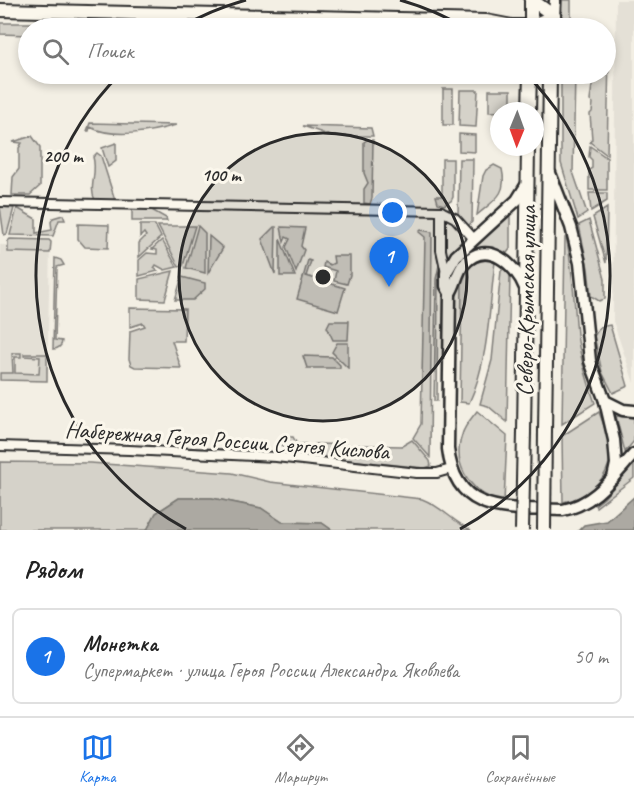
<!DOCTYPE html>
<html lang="ru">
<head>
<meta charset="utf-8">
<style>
  body { margin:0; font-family:Caveat,sans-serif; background:#f6f6f6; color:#222 }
  .compass { position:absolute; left:490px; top:102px; width:54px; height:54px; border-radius:50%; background:#fff; box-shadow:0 3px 9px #0003; rotate:181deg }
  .you { position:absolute; left:393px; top:213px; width:21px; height:21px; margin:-15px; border:4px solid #fff; border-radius:50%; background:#1a73e8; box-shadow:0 0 0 9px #1a73e833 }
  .badge { display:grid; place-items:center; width:39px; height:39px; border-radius:50%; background:#1a73e8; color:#fff; font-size:20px; font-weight:700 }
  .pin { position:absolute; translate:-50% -50px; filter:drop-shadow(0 2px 3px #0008) }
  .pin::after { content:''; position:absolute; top:32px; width:21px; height:18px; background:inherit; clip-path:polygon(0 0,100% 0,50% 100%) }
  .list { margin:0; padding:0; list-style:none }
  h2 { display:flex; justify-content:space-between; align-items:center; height:78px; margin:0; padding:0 24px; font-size:26px }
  h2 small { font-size:20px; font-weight:400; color:#767676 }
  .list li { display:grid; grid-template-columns:39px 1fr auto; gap:18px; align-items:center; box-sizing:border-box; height:96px; margin:0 12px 12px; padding:0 12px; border:2px solid #e0e0e0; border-radius:9px }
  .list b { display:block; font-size:22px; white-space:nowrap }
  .list p { margin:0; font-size:20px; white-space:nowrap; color:#767676 }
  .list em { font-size:20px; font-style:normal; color:#767676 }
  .icon { flex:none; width:33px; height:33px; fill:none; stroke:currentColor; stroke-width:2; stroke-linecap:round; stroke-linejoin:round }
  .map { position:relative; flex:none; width:634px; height:530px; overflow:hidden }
  .search { position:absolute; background:#fff; box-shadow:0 3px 9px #0003; left:18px; right:18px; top:18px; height:66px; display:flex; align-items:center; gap:15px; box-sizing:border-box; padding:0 21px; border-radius:33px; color:#767676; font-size:22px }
  .sheet { height:186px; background:#fff }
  nav { display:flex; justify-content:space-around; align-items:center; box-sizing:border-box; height:84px; border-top:2px solid #e0e0e0; background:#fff; font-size:16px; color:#767676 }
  nav a { display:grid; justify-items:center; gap:3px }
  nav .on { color:#1a73e8 }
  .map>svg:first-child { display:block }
</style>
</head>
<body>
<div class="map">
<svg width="634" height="530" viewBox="0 0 634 530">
  <rect width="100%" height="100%" fill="#f3efe4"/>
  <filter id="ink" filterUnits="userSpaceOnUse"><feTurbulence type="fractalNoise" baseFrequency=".0167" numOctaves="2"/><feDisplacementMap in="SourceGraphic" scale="12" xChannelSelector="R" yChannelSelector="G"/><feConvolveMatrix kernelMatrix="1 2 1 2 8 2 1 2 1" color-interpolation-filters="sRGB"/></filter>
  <g filter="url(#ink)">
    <g fill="#e4e0d6">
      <polygon points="616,0 634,0 634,383 613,321"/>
      <polygon points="0,245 50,246 47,381 0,380"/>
    </g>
    <g fill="#d5d2c9" stroke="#807e7a" stroke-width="1.5">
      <rect x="562" y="0" width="9" height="28"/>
      <polygon points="0,23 43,23 49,28 28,28 28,35 0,34"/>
      <polygon points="71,24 72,25 237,28 63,28"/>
      <polygon points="606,54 609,54 607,155 590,142 592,139 590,114 592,112 593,103 590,101 593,77 590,74 606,74"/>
      <polygon points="561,74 575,74 573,172 587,213 578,219 561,163"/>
      <rect x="443" y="89" width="10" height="36"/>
      <polygon points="460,90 478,90 476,127 459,126"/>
      <polygon points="489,90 511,90 511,111 489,112"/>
      <path d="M90,123l86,2c-24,7 -63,14 -86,2l-1,4h-2z"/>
      <polygon points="303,126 371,128 373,136 331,136"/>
      <polygon points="459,134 475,135 475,152 459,151"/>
      <polygon points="32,136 40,147 40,186 30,195 12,195 13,177 19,169 19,148 22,143 13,142"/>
      <polygon points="367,140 373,140 372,198 370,204 364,203 364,189 368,183 364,173 364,142"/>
      <polygon points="116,143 116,161 108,167 102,148"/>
      <polygon points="590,146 607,158 607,190 589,190 589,170 592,168 592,160 589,157"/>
      <path d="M97,153l4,3 14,44h-20c-7,-13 3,-27 -2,-43z"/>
      <polygon points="442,159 453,159 453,197 451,201 444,205 438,203 436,196 442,196"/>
      <polygon points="459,159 473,159 472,222 466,228 458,216"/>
      <path d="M494,165l8,4c6,26 -8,31 -25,46l6,-39 3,-6z"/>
      <polygon points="589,193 607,193 607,201 591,211"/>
      <polygon points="0,207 14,208 7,234 4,235"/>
      <polygon points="17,208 36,219 36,233 52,230 51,222 53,218 63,215 65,220 59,220 53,236 10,235"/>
      <polygon points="607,208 606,263 593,217"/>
      <polygon points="132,209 150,209 166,218 167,221 132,221"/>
      <polygon points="510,215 510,249 507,253 492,247 471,249"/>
      <polygon points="589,220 605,279 605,299 599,301 591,296 588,268 579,225"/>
      <polygon points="78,224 109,225 108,248 85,247 78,239"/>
      <polygon points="140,225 155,225 161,237 139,257 139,243 146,236 144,233 140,237"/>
      <polygon points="158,226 195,226 183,266 179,267"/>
      <polygon points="198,226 205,233 205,273 186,268"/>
      <polygon points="274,227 276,227 275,274 262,239"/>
      <polygon points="281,227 305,228 301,246 304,250 296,272 286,247 290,239 286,237 284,242"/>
      <polygon points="421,230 432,232 430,457 413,438 421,424 425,237 419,232"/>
      <polygon points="209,236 223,248 208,273"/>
      <path d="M566,236c7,33 8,65 11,98 3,24 10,46 18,69l-33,21 3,-186z"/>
      <polygon points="10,239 49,240 51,242 50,253 8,252 8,241"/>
      <polygon points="280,239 295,276 280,276"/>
      <polygon points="162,240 177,267 165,270 156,265 154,268 158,271 139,276 139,260 147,253 157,254 157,250 152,249"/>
      <polygon points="333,256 350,256 350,275 347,284 334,281 336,271 323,267 324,262 330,265 334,263"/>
      <path d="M55,258l6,2 3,5 -7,2 -2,73 7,1c0,5 -4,8 -9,8z"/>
      <polygon points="308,260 311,261 306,276 345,288 338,311 297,299"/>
      <path d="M488,260l7,2c-6,46 -6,98 -26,141l-9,-1 2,-119c3,-15 10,-22 26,-23z"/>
      <polygon points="440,261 438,282 437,401 434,401 436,279"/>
      <polygon points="505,268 510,274 507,422 488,406 480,404 492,360 501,271"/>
      <polygon points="173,271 165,300 139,299 139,279"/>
      <polygon points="182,277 205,283 205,289 193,300 175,300"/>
      <polygon points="130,308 185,309 184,341 172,341 181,368 135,367 131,365 129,359 130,331 145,326 143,323 130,327"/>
      <polygon points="330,321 349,321 348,340 333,340 327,327"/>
      <polygon points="610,325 628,386 613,393 602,372 594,336 600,327"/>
      <polygon points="337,343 348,343 348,368 332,352"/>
      <polygon points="12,353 21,353 21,357 15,357 15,373 39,374 40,357 24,356 24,354 47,354 47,381 0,380 0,373 13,373"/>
      <polygon points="303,356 332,357 340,365 340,368 307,368"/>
      <path d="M477,411l30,25 -3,66c-31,-6 -53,-35 -42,-67 2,-9 10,-17 15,-24z"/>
      <path d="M599,412c4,11 9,23 11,35 3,29 -21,51 -47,55l-1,-66z"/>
      <polygon points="616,416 634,418 634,441 625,452"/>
      <polygon points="289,437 293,437 297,444 306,444 306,450 314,450 315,444 402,446 412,440 430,461 431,466 425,468 291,454 285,452 282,446 284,439"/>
      <path d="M0,462l90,1 142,10 38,9 152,17c19,7 31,23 49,31h-139l-10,-7 -40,-1 -21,-14 -49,-10h-33l-23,15 -9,17h-147z"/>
      <polygon points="634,464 634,478 596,507 595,505 604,498"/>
    </g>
    <g fill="#aca9a2" stroke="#787772" stroke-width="1.5">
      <polygon points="634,497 634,530 579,530 584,525 607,521"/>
      <polygon points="179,498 212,498 261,508 282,522 322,523 332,530 147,530 156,513"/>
    </g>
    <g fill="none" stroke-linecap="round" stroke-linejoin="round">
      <g stroke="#2b2b2b" stroke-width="12">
        <g id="street">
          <polyline points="0,202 441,211 455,218 474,239"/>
          <polyline points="441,211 441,250 446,273"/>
          <polyline points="0,446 129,450 276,457 417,473 437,473 451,469"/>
        </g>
      </g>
      <g stroke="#2b2b2b" stroke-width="15">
        <g id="secondary">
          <polyline points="554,16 555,0"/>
          <polyline points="550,173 571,227 580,263 590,361 605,401 614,440 616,464 613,478"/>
          <path d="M527,184l-10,16 -61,56 -10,17v13l4,7 -2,156c8,68 62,59 115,61 32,-6 50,-33 71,-56"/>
          <path d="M450,293c6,-9 7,-21 14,-29 23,-26 52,1 61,24"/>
          <polyline points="605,401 623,410 634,411"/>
        </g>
      </g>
      <g stroke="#2b2b2b" stroke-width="16">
        <g id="primary">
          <polyline points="532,0 554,16"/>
          <polyline points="0,10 486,21 512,26 531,26 554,16"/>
          <polyline points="531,28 531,0"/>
          <polyline points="529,111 530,74"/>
          <polyline points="545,431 550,74"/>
          <polyline points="524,432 528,147"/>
        </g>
      </g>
      <use href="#street" stroke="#fbf7ec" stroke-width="8"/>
      <use href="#secondary" stroke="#fbf7ec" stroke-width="10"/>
      <use href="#primary" stroke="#fbf7ec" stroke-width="12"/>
      <g stroke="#2b2b2b" stroke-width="16" stroke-linecap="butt">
        <g id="primary-bridge">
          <polyline points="522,530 524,432"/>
          <polyline points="544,530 545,431"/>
        </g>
      </g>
      <use href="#primary-bridge" stroke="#fbf7ec" stroke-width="12"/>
    </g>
  </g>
  <circle cx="323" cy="277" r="144" fill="#2b2b2b" fill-opacity=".12"/>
  <g fill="none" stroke="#2b2b2b" stroke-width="3">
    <circle cx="323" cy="277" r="144"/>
    <path d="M186 529A287 287 0 0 1 120 74M179 28A287 287 0 0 1 246 0M400 0A287 287 0 0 1 466 28M526 74A287 287 0 0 1 460 529"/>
  </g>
  <g text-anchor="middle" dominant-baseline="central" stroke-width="6" stroke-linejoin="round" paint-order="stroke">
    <g font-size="24" fill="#2b2b2b" stroke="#fbf7ec">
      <text transform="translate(526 301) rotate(-89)">Северо-Крымская улица</text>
      <text transform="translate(227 440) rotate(4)">Набережная Героя России Сергея Кислова</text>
    </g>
  </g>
  <circle cx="323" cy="277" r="9" fill="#2b2b2b" stroke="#fbf7ec" stroke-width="3"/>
  <g font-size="18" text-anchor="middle" font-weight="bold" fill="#2b2b2b" stroke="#fbf7ec" stroke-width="6" stroke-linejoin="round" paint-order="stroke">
    <text x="63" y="162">200 m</text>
    <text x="221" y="181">100 m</text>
  </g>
</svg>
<svg class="compass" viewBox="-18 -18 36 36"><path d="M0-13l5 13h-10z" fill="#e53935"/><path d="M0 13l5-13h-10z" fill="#767676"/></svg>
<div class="you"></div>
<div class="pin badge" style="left:389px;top:287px">1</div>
<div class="search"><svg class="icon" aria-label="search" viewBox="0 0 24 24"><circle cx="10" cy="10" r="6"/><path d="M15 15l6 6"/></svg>Поиск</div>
</div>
<section class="sheet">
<h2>Рядом<small></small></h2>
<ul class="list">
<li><span class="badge">1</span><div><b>Монетка</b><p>Супермаркет · улица Героя России Александра Яковлева</p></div><em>50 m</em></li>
</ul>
</section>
<nav>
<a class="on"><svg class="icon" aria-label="map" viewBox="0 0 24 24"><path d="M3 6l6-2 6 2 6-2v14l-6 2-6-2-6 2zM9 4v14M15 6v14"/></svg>Карта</a>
<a><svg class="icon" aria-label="directions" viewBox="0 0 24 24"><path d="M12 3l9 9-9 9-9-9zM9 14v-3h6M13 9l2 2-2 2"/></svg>Маршрут</a>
<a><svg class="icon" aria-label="saved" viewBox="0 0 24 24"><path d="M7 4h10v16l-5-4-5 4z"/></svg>Сохранённые</a>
</nav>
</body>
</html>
